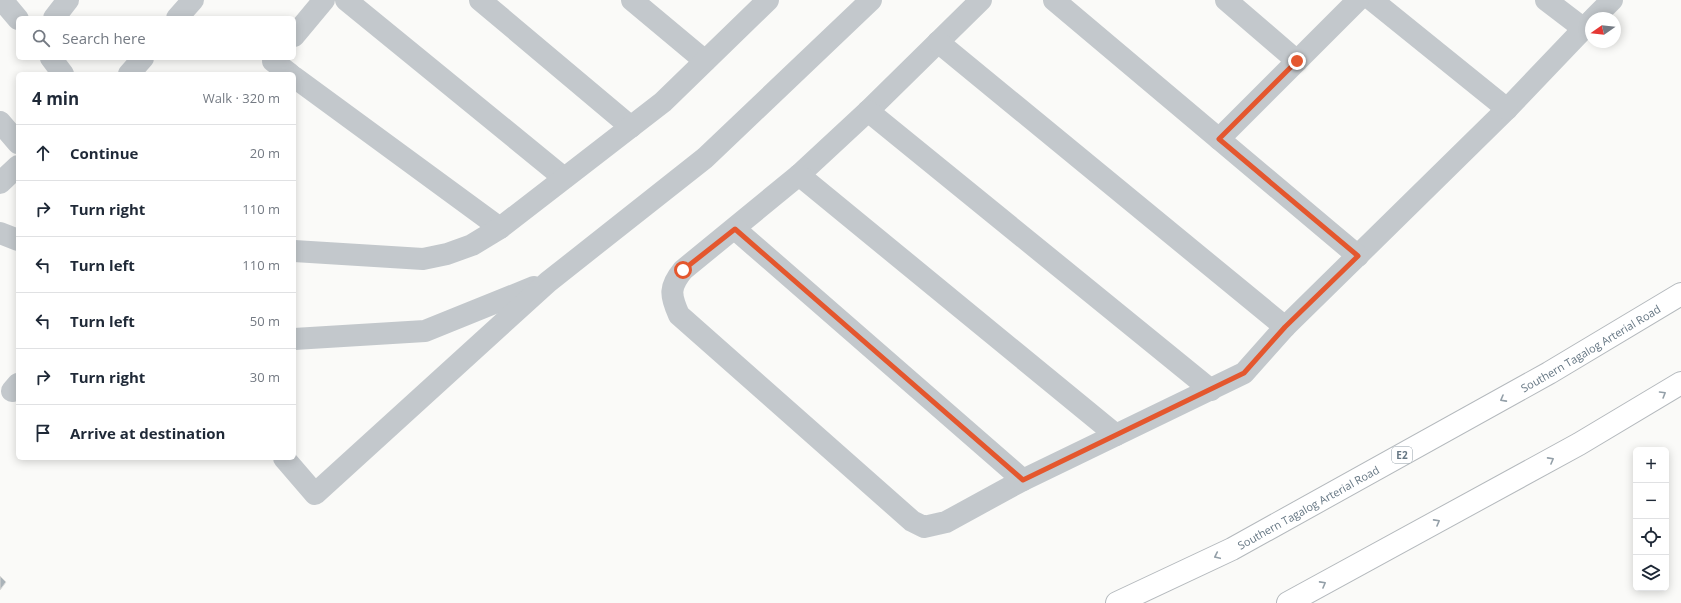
<!DOCTYPE html>
<html lang="en">
<head>
<meta charset="utf-8">
<style>
  body { margin:0; font-family:"Open Sans",sans-serif; background:#f2f2f3; color:#1f2937 }
  .controls { position:absolute; right:12px; bottom:12px; display:grid; overflow:hidden; border-radius:6px; box-shadow:0 2px 10px #0003 }
  .controls button { width:36px; height:36px; display:grid; place-items:center; padding:0; border:0; border-bottom:1px solid #e0e1e3; background:#fff; color:#1f2937; font:20px sans-serif }
  .compass { position:absolute; left:1585px; top:12px; width:36px; height:36px; border-radius:50%; background:#fff; box-shadow:0 2px 10px #0003; rotate:256deg }
  .stop { position:absolute; width:12px; height:12px; margin:-9px; border:3px solid #e4572e; border-radius:50%; background:#fff }
  .stop.end { background:#e4572e; border-color:#fff; box-shadow:0 1px 4px #0008 }
  .list { margin:0; padding:0; list-style:none }
  h2 { display:flex; justify-content:space-between; align-items:center; height:52px; margin:0; padding:0 16px; font-size:17px }
  h2 small { font-size:13px; font-weight:400; color:#747a83 }
  .list li { display:grid; grid-template-columns:26px 1fr auto; gap:12px; align-items:center; box-sizing:border-box; height:56px; padding:0 16px; border-top:1px solid #e0e1e3 }
  .list b { display:block; font-size:15px; white-space:nowrap }
  .list em { font-size:13px; font-style:normal; color:#747a83 }
  .icon { flex:none; width:22px; height:22px; fill:none; stroke:currentColor; stroke-width:2; stroke-linecap:round; stroke-linejoin:round }
  .map { position:relative; flex:none; width:1681px; height:603px; overflow:hidden }
  .search { position:absolute; background:#fff; box-shadow:0 2px 10px #0003; left:16px; top:16px; width:280px; height:44px; display:flex; align-items:center; gap:10px; box-sizing:border-box; padding:0 14px; border-radius:6px; color:#747a83; font-size:15px }
  .panel { position:absolute; background:#fff; box-shadow:0 2px 10px #0003; left:16px; top:72px; width:280px; height:388px; border-radius:6px }
  .map>svg:first-child { display:block }
</style>
</head>
<body>
<div class="map">
<svg width="1681" height="603" viewBox="0 0 1681 603">
  <rect width="100%" height="100%" fill="#fafaf8"/>
  <polygon fill="#aab3b9" stroke="#dcdcda" points="0,576 6,582 0,590"/>
  <g fill="none" stroke-linecap="round" stroke-linejoin="round">
    <g stroke="#b4b9bd" stroke-width="24">
      <g id="highway">
        <path id="s1" d="M1117,603l115,-54 317,-176 132,-79"/>
        <polyline points="1288,603 1579,444 1681,383"/>
      </g>
    </g>
    <g stroke="#c3c8cc" stroke-width="22">
      <polyline points="2,0 18,19"/>
      <polyline points="346,0 564,178"/>
      <polyline points="480,0 631,127"/>
      <polyline points="632,0 705,61"/>
      <path d="M981,0l-113,111 -69,64 -116,95c-14,17 -13,25 -4,45l233,206 12,6 22,-5 77,-42 221,-107 41,-46 222,-218 84,-88"/>
      <polyline points="1054,0 1358,256"/>
      <polyline points="1226,0 1297,61"/>
      <polyline points="1372,0 1507,109"/>
      <polyline points="1546,0 1584,29"/>
      <polyline points="54,18 68,0"/>
      <polyline points="177,18 193,0"/>
      <polyline points="1594,18 1612,0"/>
      <polyline points="294,36 324,0"/>
      <polyline points="938,42 1285,327"/>
      <polyline points="51,58 63,74"/>
      <polyline points="273,61 290,74"/>
      <polyline points="129,74 143,58"/>
      <polyline points="294,77 500,228"/>
      <polyline points="868,111 1211,390"/>
      <polyline points="0,122 18,143"/>
      <polyline points="1219,139 1358,0"/>
      <polyline points="799,175 1116,435"/>
      <polyline points="0,183 18,166"/>
      <polyline points="735,229 1023,480"/>
      <polyline points="0,233 18,240"/>
      <polyline points="294,251 423,259 447,254 472,245 500,228 663,102 768,0"/>
      <polyline points="294,339 425,331 534,287"/>
      <polyline points="12,391 18,384"/>
      <polyline points="284,458 315,494 548,282 705,158 871,0"/>
    </g>
    <use href="#highway" stroke="#fff" stroke-width="22"/>
  </g>
  <defs><path id="oneway-chevron" d="M-2-3.5L2.5 0L-2 3.5" fill="none" stroke-width="1.6" stroke-linecap="round" stroke-linejoin="round"/></defs>
  <g stroke="#939fa8">
    <use href="#oneway-chevron" transform="translate(1663 394) rotate(-31)"/>
    <use href="#oneway-chevron" transform="translate(1503 399) rotate(151)"/>
    <use href="#oneway-chevron" transform="translate(1551 460) rotate(-29)"/>
    <use href="#oneway-chevron" transform="translate(1437 522) rotate(-29)"/>
    <use href="#oneway-chevron" transform="translate(1217 556) rotate(155)"/>
    <use href="#oneway-chevron" transform="translate(1323 584) rotate(-29)"/>
  </g>
  <g fill="none" stroke-linecap="round" stroke-linejoin="round">
    <polyline stroke="#e4572e" stroke-width="5" points="683,270 735,229 1023,480 1244,373 1285,327 1358,256 1219,139 1297,61"/>
  </g>
  <g text-anchor="middle" dominant-baseline="central" stroke-width="4" stroke-linejoin="round" paint-order="stroke">
    <rect fill="#fff" stroke="#939fa8" stroke-width="1" x="1392" y="447" width="20" height="16" rx="3"/>
    <g font-size="10" font-weight="bold" fill="#657683">
      <text x="1402" y="455">E2</text>
    </g>
    <g font-size="11" fill="#657683" stroke="#fff">
      <text stroke="none"><textPath href="#s1" startOffset="538">Southern Tagalog Arterial Road</textPath></text>
      <text stroke="none"><textPath href="#s1" startOffset="214">Southern Tagalog Arterial Road</textPath></text>
    </g>
  </g>
</svg>
<div class="controls">
<button>+</button>
<button>−</button>
<button><svg class="icon" aria-label="locate" viewBox="0 0 24 24"><circle cx="12" cy="12" r="6"/><path d="M12 2v4M12 18v4M2 12h4M18 12h4"/></svg></button>
<button><svg class="icon" aria-label="layers" viewBox="0 0 24 24"><path d="M12 4l9 5-9 5-9-5zM3 14l9 5 9-5"/></svg></button>
</div>
<svg class="compass" viewBox="-18 -18 36 36"><path d="M0-13l5 13h-10z" fill="#e53935"/><path d="M0 13l5-13h-10z" fill="#747a83"/></svg>
<div class="stop" style="left:683px;top:270px"></div>
<div class="stop end" style="left:1297px;top:61px"></div>
<div class="search"><svg class="icon" aria-label="search" viewBox="0 0 24 24"><circle cx="10" cy="10" r="6"/><path d="M15 15l6 6"/></svg>Search here</div>
<section class="panel">
<h2>4 min<small>Walk · 320 m</small></h2>
<ul class="list">
<li><svg class="icon" aria-label="ahead" viewBox="0 0 24 24"><path d="M12 20V5M6 11l6-6 6 6"/></svg><div><b>Continue</b></div><em>20 m</em></li>
<li><svg class="icon" aria-label="right" viewBox="0 0 24 24"><path d="M7 20v-9h11M14 6l5 5-5 5"/></svg><div><b>Turn right</b></div><em>110 m</em></li>
<li><svg class="icon" aria-label="left" viewBox="0 0 24 24"><path d="M17 20v-9H6M10 6l-5 5 5 5"/></svg><div><b>Turn left</b></div><em>110 m</em></li>
<li><svg class="icon" aria-label="left" viewBox="0 0 24 24"><path d="M17 20v-9H6M10 6l-5 5 5 5"/></svg><div><b>Turn left</b></div><em>50 m</em></li>
<li><svg class="icon" aria-label="right" viewBox="0 0 24 24"><path d="M7 20v-9h11M14 6l5 5-5 5"/></svg><div><b>Turn right</b></div><em>30 m</em></li>
<li><svg class="icon" aria-label="arrive" viewBox="0 0 24 24"><path d="M6 21V4h12l-3 4 3 4H6"/></svg><div><b>Arrive at destination</b></div></li>
</ul>
</section>
</div>
</body>
</html>
